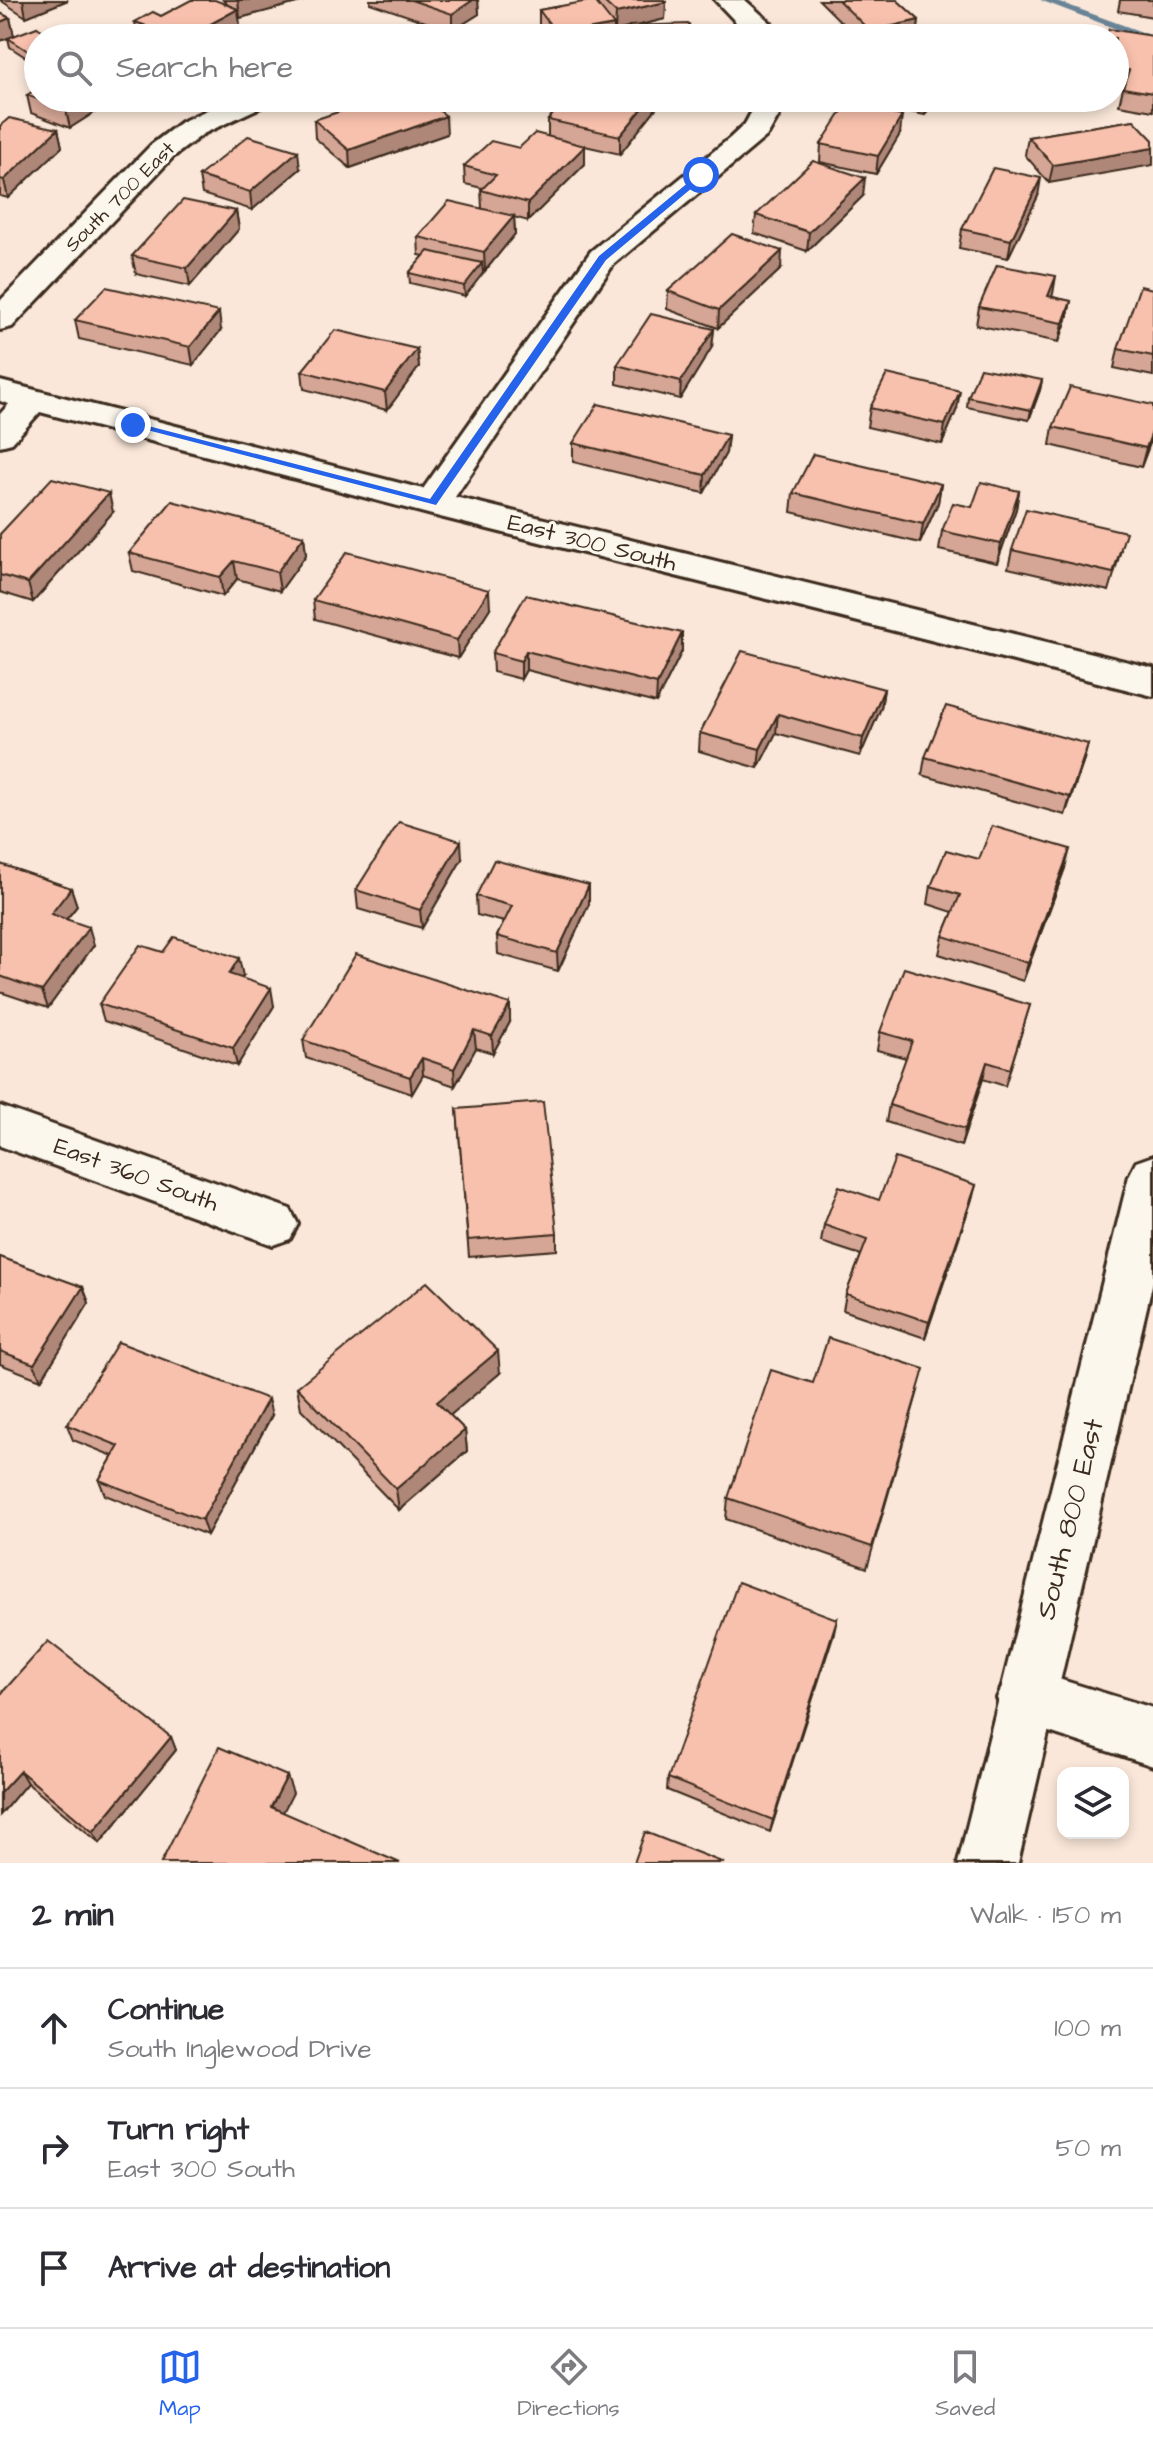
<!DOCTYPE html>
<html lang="en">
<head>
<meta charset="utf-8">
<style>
  body { margin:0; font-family:"Architects Daughter",sans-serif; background:#f2f2f3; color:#2b2b33 }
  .controls { position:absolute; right:24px; bottom:24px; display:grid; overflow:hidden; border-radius:16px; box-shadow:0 4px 12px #0003 }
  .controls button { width:72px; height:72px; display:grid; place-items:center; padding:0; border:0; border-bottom:2px solid #e1e1e2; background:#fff; color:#2b2b33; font:40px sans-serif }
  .stop { position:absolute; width:24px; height:24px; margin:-18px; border:6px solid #2563eb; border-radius:50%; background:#fff }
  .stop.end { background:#2563eb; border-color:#fff; box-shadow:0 2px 8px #0008 }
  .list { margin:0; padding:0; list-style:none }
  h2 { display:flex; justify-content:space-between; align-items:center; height:104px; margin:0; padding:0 32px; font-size:34px }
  h2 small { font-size:26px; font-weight:400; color:#7c7c81 }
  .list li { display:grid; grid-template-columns:52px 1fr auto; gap:24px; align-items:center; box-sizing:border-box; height:120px; padding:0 32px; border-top:2px solid #e1e1e2 }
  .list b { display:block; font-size:30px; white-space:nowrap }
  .list p { margin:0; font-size:26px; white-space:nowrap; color:#7c7c81 }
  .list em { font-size:26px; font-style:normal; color:#7c7c81 }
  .icon { flex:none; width:44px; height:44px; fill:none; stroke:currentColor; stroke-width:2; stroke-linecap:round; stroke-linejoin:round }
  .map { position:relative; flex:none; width:1153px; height:1863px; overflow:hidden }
  .search { position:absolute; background:#fff; box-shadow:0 4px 12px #0003; left:24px; right:24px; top:24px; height:88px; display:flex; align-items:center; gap:20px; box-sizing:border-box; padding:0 28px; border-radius:44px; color:#7c7c81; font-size:30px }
  .sheet { height:464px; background:#fff }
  nav { display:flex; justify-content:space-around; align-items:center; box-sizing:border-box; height:112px; border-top:2px solid #e1e1e2; background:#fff; font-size:22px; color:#7c7c81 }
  nav a { display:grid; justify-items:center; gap:4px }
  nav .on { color:#2563eb }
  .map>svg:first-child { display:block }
</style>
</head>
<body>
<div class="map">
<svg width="1153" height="1863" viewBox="0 0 1153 1863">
  <rect width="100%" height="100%" fill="#fae7d9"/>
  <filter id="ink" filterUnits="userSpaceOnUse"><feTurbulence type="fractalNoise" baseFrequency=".0125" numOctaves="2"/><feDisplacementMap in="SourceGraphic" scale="16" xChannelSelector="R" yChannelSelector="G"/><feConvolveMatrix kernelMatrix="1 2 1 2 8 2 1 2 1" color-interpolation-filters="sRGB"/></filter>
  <g filter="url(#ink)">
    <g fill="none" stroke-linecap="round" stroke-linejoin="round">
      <polygon fill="#6a8497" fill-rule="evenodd" points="1040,0 1054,0 1153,36 1153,43"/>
      <g stroke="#3b2a1e" stroke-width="6">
        <g id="minor">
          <polygon points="715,0 745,0 772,24 779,38 751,38"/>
          <polygon points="233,98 272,98 267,104 203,134 173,157 12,327 0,330 0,301 151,145 181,122"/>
          <polygon points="759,98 789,98 768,135 613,265 455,497 1153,668 1153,696 432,515 40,412 12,443 0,446 0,414 9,404 0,401 0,381 423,489 591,251 730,138 745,124"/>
          <polygon points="0,1106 290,1209 298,1224 290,1239 273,1245 0,1146"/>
          <polygon points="1026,1669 1153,1708 1153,1766 1006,1718 997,1698 1006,1678"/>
        </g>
      </g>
      <g stroke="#3b2a1e" stroke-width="6">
        <polygon id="major" points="1153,1156 1153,1281 1018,1863 958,1863 1129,1176 1136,1162"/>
      </g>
      <use href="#minor" fill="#fbf7ec" fill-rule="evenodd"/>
      <use href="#major" fill="#fbf7ec" fill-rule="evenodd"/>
    </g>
    <g fill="#d5a695" stroke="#3b2a1e" stroke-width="2">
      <polygon points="0,0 68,0 26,17"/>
      <polygon points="223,0 308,0 240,18 239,17 240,27 220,38 124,38 124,36 136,29 135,22 161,16 228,5"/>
      <polygon points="370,0 478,0 479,14 452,31 370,3"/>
      <polygon points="584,0 664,0 666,2 665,19 637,26 691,38 628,38 629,27 615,31 614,29 614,38 547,38 539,28 539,10 586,2"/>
      <polygon points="819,0 897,0 919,20 917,37 919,38 857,38"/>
      <polygon points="1120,0 1153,0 1153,17 1118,11"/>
      <polygon points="0,13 10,18 14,36 37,27 33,62 10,47 8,38 0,41"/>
      <polygon points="1153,36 1153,111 1119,105 1123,88 1115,86 1115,38"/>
      <polygon points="27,95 117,98 70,128 31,113"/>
      <polygon points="451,98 517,98 510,108"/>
      <polygon points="566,98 658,98 657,107 620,154 585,146 585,164 528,221 514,217 515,234 485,271 483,270 483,273 465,296 410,283 409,273 424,256 419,255 418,237 482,208 481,190 482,188 465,184 464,166 519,148 548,136 548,120"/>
      <polygon points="875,98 934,98 925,115 874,104"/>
      <polygon points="314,120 447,134 350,168 315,138"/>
      <polygon points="1134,120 1049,183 1025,155 1028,137"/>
      <polygon points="0,126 58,129 62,147 8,198 0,196"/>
      <polygon points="900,134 876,174 820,162 821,144"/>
      <polygon points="300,169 252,210 202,194 199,176"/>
      <polygon points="863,196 807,251 754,233 756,215"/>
      <polygon points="1038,196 1008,258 959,248 962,229"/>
      <polygon points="236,211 239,229 190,286 136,274 132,256"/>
      <polygon points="781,269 718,328 667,309 668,291"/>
      <polygon points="1153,289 1153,376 1114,368 1118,349"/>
      <polygon points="1052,297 1071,301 1067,319 1059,342 976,325 979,307"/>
      <polygon points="75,320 221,330 193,365 79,339"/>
      <polygon points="714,329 712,347 680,399 617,384 617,365"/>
      <polygon points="417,349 419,367 387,410 304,389 302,371"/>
      <polygon points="1042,380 1040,390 1029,420 967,407 968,397"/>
      <polygon points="1153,405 1153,435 1141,467 1050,445 1053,427"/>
      <polygon points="870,408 957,409 942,444 867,427"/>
      <polygon points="728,435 726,453 704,493 573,462 573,443"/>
      <polygon points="941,484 938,503 920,543 791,512 793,493"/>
      <polygon points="1019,491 1016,509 997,563 939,550 942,531 972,507"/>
      <polygon points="113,512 33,602 0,592 0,534"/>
      <polygon points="304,536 306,555 280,591 237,579 223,596 133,571 129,553"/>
      <polygon points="1012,550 1121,550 1109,591 1008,568"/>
      <polygon points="313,600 490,608 458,658 315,619"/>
      <polygon points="682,633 682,651 656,703 526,670 521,679 493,672 492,653"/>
      <polygon points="884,689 881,708 860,756 776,733 758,768 699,751 700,733"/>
      <polygon points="1088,744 1083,763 1065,815 922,775 925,757"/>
      <polygon points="462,859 422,928 358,909 356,890"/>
      <polygon points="979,859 1065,868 1023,981 939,954 943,936 953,912 928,904 931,886"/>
      <polygon points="0,864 71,888 77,906 66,920 94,945 48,1008 0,992"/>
      <polygon points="589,885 589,904 558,971 498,954 497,936 504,922 477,915 476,896"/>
      <polygon points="243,976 241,978 274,1006 237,1066 104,1021 99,1004"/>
      <polygon points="1030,1005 1005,1086 983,1079 961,1146 886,1122 889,1105 906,1058 877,1050 880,1032"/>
      <polygon points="510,1022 493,1053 476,1048 455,1086 423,1075 412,1094 306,1058 303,1040"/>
      <polygon points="457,1109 557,1233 557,1250 469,1257"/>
      <polygon points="976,1185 971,1202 925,1338 843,1310 846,1294 861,1255 821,1242 824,1225 879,1200"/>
      <polygon points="0,1257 83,1287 89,1303 41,1380 0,1364"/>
      <polygon points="500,1373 450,1415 465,1430 467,1451 399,1510 301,1409 297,1387"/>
      <polygon points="918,1391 867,1568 726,1519 728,1498"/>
      <polygon points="272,1415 207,1535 105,1495 99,1480 113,1456 73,1440 67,1425"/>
      <polygon points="837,1619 770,1832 667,1790 668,1778"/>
      <polygon points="0,1695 171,1737 176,1750 100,1843 27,1783 0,1815"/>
    </g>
    <g fill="#ae8779" stroke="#3b2a1e" stroke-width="2">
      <polygon points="23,0 68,0 26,17"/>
      <polygon points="238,0 308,0 240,18"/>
      <polygon points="473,0 478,0 479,14 452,31 452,14"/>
      <polygon points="666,2 665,19 615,31 616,13"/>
      <polygon points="238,9 240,27 220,38 185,38"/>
      <polygon points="10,18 14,36 0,41 0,22"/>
      <polygon points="919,20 917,37 869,38 870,31"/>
      <polygon points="614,25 614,38 558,38 558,35"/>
      <polygon points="38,51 38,61 33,62 31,53"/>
      <polygon points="85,98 117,98 70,128 66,110"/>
      <polygon points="510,98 517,98 510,108"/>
      <polygon points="651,98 658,98 657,107 620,154 620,136"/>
      <polygon points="927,98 934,98 925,115"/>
      <polygon points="446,116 447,134 350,168 349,150"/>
      <polygon points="902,116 900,134 876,174 878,156"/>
      <polygon points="58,129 62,147 8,198 4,180"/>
      <polygon points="585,146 585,164 528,221 528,203"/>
      <polygon points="1153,148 1153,165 1049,183 1053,165"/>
      <polygon points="298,151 300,169 252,210 250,192"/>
      <polygon points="865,178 863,196 807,251 809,232"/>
      <polygon points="1041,178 1038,196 1008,258 1011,240"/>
      <polygon points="236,211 239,229 190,286 187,268"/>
      <polygon points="514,216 515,234 485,271 484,252"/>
      <polygon points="782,251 781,269 718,328 719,310"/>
      <polygon points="482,263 483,273 465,296 464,286"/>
      <polygon points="1056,276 1053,294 1045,314 1048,296"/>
      <polygon points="1071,301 1067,319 1059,342 1063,323"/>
      <polygon points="219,312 221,330 193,365 190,347"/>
      <polygon points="714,329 712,347 680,399 681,381"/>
      <polygon points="417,349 419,367 387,410 385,392"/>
      <polygon points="1042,380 1040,390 1029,420 1031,410"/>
      <polygon points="960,391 957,409 942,444 945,425"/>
      <polygon points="1153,429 1153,435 1141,467 1146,448"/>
      <polygon points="728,435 726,453 704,493 705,475"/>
      <polygon points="941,484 938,503 920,543 923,524"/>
      <polygon points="1019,491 1016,509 997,563 1001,544"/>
      <polygon points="109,493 113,512 33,602 28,583"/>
      <polygon points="304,536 306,555 280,591 277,572"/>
      <polygon points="234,561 237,579 223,596 220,577"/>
      <polygon points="489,590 490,608 458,658 457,640"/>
      <polygon points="682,633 682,651 656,703 657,684"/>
      <polygon points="526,651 526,670 521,679 521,661"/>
      <polygon points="884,689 881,708 860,756 863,738"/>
      <polygon points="778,714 776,733 758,768 760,749"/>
      <polygon points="1088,744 1083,763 1065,815 1070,797"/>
      <polygon points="461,841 462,859 422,928 420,910"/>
      <polygon points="1070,849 1065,868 1023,981 1028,963"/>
      <polygon points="589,885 589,904 558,971 557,953"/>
      <polygon points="71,888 77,906 56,932 51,914"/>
      <polygon points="89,927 94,945 48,1008 42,991"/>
      <polygon points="239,958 243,976 233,992 229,974"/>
      <polygon points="271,988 274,1006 237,1066 233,1048"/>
      <polygon points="510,1004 510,1022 493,1053 492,1036"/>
      <polygon points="474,1030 476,1048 455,1086 454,1069"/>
      <polygon points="422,1058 423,1075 412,1094 410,1077"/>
      <polygon points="987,1062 983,1079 961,1146 965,1129"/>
      <polygon points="976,1185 971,1202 925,1338 929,1322"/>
      <polygon points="83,1287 89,1303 41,1380 34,1364"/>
      <polygon points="498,1351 500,1373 440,1424 437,1402"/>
      <polygon points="268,1399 272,1415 207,1535 202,1520"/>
      <polygon points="465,1430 467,1451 399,1510 396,1489"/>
      <polygon points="837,1619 834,1633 770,1832 773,1820"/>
      <polygon points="171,1737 176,1750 100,1843 93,1832"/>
      <polygon points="20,1771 27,1783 0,1815 0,1793"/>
      <polygon points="287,1776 293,1793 277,1824 271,1807"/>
    </g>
    <g fill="#f8c1ad" stroke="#3b2a1e" stroke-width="2">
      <polygon points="191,0 215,0 238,9 185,38 129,38 124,36 144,25 135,22 153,12 161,16"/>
      <polygon points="411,0 473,0 452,14"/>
      <polygon points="594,0 614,25 558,35 539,10"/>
      <polygon points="602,0 664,0 666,2 616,13"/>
      <polygon points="838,0 897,0 919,20 870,31"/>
      <polygon points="0,13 10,18 0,22"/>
      <polygon points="689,24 691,38 630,38 629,26"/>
      <polygon points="37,27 55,38 38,38 38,51 31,53 8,38"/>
      <polygon points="482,28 528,35 526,38 475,38"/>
      <polygon points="1109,29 1153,36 1153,93 1123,88 1129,70 1115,68 1115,38 1105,38"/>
      <polygon points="38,88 38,98 85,98 66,110 27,95"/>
      <polygon points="380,98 424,98 446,116 349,150 314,120"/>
      <polygon points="566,98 651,98 620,136 548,120"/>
      <polygon points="846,105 902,116 878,156 821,144"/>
      <polygon points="9,118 58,129 4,180 0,179 0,126"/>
      <polygon points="1134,120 1153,140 1153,148 1053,165 1028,137"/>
      <polygon points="535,133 585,146 528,203 481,190 496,175 464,166 491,141 519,148"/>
      <polygon points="248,136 298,151 250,192 199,176"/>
      <polygon points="813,161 865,178 809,232 756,215"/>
      <polygon points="993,168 1041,178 1011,240 962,229"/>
      <polygon points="183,200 236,211 187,268 132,256"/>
      <polygon points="449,201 514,216 484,252 418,237"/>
      <polygon points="732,234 782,251 719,310 668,291"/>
      <polygon points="428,251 482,263 464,286 409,273"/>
      <polygon points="997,265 1056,276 1048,296 1071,301 1063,323 979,307"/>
      <polygon points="1140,286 1153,289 1153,356 1118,349"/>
      <polygon points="106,287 219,312 190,347 75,320"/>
      <polygon points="651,314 714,329 681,381 617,365"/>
      <polygon points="335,330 417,349 385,392 302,371"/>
      <polygon points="980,368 1042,380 1031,410 968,397"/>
      <polygon points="887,374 960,391 945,425 870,408"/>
      <polygon points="1070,387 1153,405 1153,429 1146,448 1053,427"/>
      <polygon points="598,404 728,435 705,475 573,443"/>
      <polygon points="813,454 941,484 923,524 793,493"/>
      <polygon points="52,478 109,493 28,583 0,575 0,534"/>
      <polygon points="981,482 1019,491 1001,544 942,531 953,503 972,507"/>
      <polygon points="172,501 304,536 277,572 234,561 220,577 129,553"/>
      <polygon points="1026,509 1126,532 1113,573 1012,550"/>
      <polygon points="347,552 489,590 457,640 313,600"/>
      <polygon points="526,595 682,633 657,684 526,651 521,661 492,653"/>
      <polygon points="742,651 884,689 863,738 778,714 760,749 700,733"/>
      <polygon points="946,706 1088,744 1070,797 925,757"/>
      <polygon points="399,822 461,841 420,910 356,890"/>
      <polygon points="992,826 1070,849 1028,963 943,936 960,895 931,886 946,850 979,859"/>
      <polygon points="494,860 589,885 557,953 497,936 512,906 476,896"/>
      <polygon points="0,864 71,888 51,914 89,927 42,991 0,976"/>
      <polygon points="174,937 239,958 229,974 271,988 233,1048 99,1004 140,945 163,952"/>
      <polygon points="356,954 510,1004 492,1036 474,1030 454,1069 422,1058 410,1077 303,1040"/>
      <polygon points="904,968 1030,1005 1010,1069 987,1062 965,1129 889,1105 912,1041 880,1032"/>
      <polygon points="543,1102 557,1233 468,1240 457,1109"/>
      <polygon points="895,1158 976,1185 929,1322 846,1294 867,1240 824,1225 839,1186 879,1200"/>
      <polygon points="0,1257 83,1287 34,1364 0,1351"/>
      <polygon points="427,1282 498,1351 437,1402 465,1430 396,1489 297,1387"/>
      <polygon points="828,1338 924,1369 872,1547 728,1498 771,1370 813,1383"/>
      <polygon points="118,1342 268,1399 202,1520 99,1480 119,1446 67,1425"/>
      <polygon points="738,1582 837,1619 773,1820 668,1778"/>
      <polygon points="48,1641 171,1737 93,1832 20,1771 0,1793 0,1695"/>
      <polygon points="219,1747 287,1776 271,1807 400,1863 161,1863"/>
      <polygon points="645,1832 724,1863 634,1863"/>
    </g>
  </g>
  <polygon fill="#2563eb" points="701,172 705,177 606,260 436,505 128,425 133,422 430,499 599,256"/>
  <g text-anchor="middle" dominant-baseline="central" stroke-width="6" stroke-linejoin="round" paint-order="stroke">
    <g font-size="20" fill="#3b2a1e" stroke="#fbf7ec">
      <text transform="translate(120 197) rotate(-45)">South 700 East</text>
    </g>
    <g font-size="24" fill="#3b2a1e" stroke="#fbf7ec">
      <text transform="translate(592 543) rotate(14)">East 300 South</text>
      <text transform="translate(136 1175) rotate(20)">East 360 South</text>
    </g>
    <g font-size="28" fill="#3b2a1e" stroke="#fbf7ec">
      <text transform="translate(1070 1519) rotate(-76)">South 800 East</text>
    </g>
  </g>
</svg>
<div class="controls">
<button><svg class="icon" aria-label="layers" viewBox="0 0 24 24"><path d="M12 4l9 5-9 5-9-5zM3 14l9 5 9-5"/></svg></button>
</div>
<div class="stop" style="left:701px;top:175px"></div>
<div class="stop end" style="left:133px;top:425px"></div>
<div class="search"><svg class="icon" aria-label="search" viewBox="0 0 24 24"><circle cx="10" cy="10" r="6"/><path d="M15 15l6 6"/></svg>Search here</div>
</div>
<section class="sheet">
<h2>2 min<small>Walk · 150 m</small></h2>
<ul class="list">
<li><svg class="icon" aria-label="ahead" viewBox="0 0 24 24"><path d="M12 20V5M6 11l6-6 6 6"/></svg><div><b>Continue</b><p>South Inglewood Drive</p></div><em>100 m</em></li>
<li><svg class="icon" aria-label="right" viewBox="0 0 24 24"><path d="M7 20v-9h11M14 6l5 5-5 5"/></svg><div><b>Turn right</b><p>East 300 South</p></div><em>50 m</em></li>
<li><svg class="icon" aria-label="arrive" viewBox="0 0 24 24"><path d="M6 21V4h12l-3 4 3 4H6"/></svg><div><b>Arrive at destination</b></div></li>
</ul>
</section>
<nav>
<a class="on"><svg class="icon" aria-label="map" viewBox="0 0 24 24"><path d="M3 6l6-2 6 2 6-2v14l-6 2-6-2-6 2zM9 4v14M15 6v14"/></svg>Map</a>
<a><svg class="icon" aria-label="directions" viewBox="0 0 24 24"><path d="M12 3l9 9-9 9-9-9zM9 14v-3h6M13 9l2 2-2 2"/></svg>Directions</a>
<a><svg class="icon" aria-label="saved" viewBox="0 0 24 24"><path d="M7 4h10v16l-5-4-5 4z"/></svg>Saved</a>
</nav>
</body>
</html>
